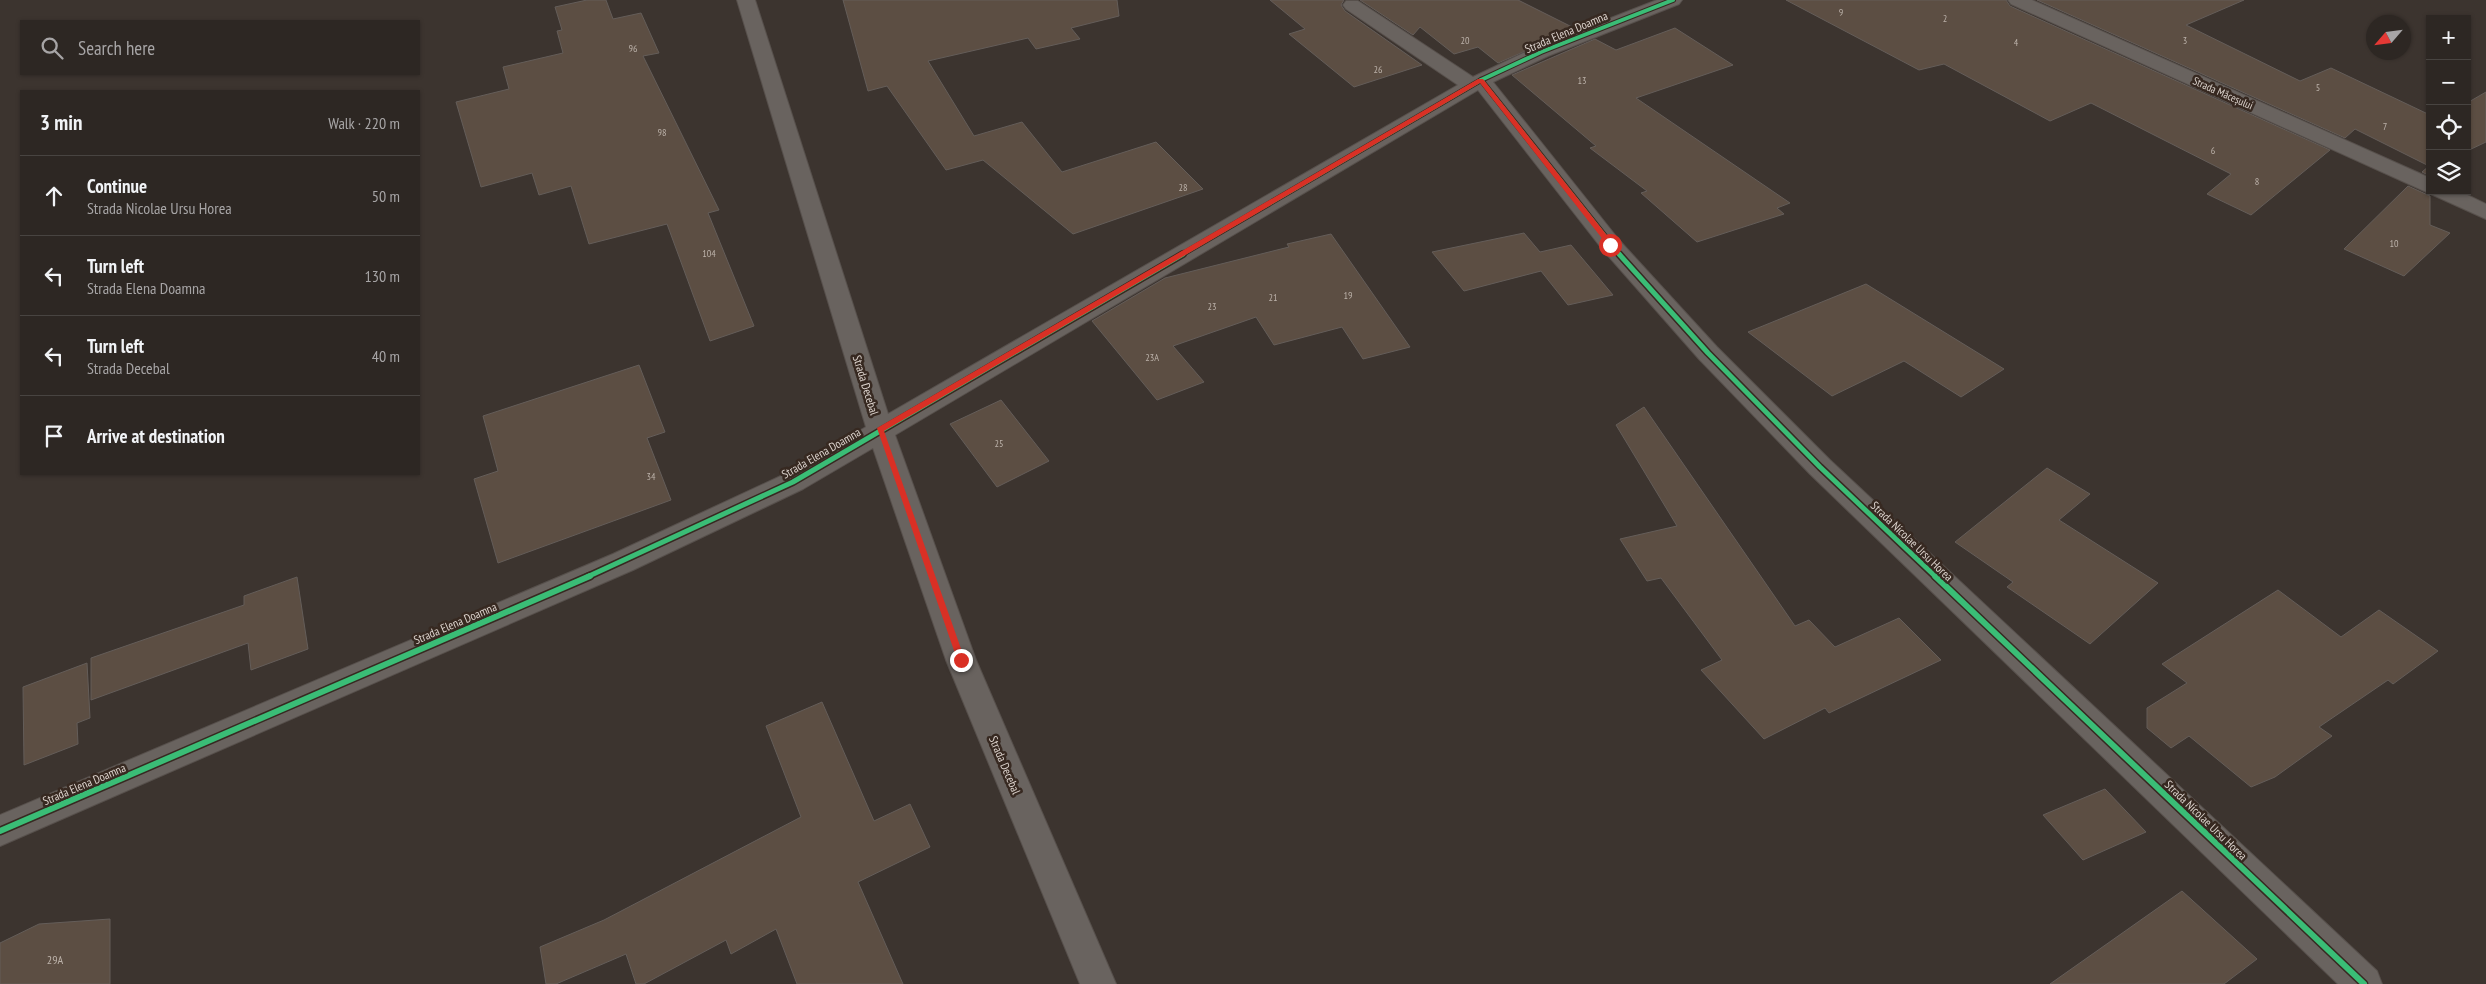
<!DOCTYPE html>
<html lang="en">
<head>
<meta charset="utf-8">
<style>
  body { margin:0; font-family:"PT Sans Narrow",sans-serif; background:#393330; color:#f1f3f6 }
  .controls { position:absolute; right:15px; top:15px; display:grid; overflow:hidden; border-radius:0px; box-shadow:0 1px 4px #0004 }
  .controls button { width:45px; height:45px; display:grid; place-items:center; padding:0; border:0; border-bottom:1px solid #484441; background:#2d2723; color:#f1f3f6; font:25px sans-serif }
  .compass { position:absolute; left:2366px; top:15px; width:45px; height:45px; border-radius:50%; background:#2d2723; box-shadow:0 1px 4px #0004; rotate:242deg }
  .stop { position:absolute; width:15px; height:15px; margin:-11px; border:4px solid #d93025; border-radius:50%; background:#fff }
  .stop.end { background:#d93025; border-color:#fff; box-shadow:0 1px 5px #0008 }
  .list { margin:0; padding:0; list-style:none }
  h2 { display:flex; justify-content:space-between; align-items:center; height:65px; margin:0; padding:0 20px; font-size:21px }
  h2 small { font-size:16px; font-weight:400; color:#a7a5a6 }
  .list li { display:grid; grid-template-columns:32px 1fr auto; gap:15px; align-items:center; box-sizing:border-box; height:80px; padding:0 20px; border-top:1px solid #484441 }
  .list b { display:block; font-size:19px; white-space:nowrap }
  .list p { margin:0; font-size:16px; white-space:nowrap; color:#a7a5a6 }
  .list em { font-size:16px; font-style:normal; color:#a7a5a6 }
  .icon { flex:none; width:28px; height:28px; fill:none; stroke:currentColor; stroke-width:2; stroke-linecap:round; stroke-linejoin:round }
  .map { position:relative; flex:none; width:2486px; height:984px; overflow:hidden }
  .search { position:absolute; background:#2d2723; box-shadow:0 1px 4px #0004; left:20px; top:20px; width:400px; height:55px; display:flex; align-items:center; gap:12px; box-sizing:border-box; padding:0 18px; border-radius:0px; color:#a7a5a6; font-size:19px }
  .panel { position:absolute; background:#2d2723; box-shadow:0 1px 4px #0004; left:20px; top:90px; width:400px; height:385px; border-radius:0px }
  .map>svg:first-child { display:block }
</style>
</head>
<body>
<div class="map">
<svg width="2486" height="984" viewBox="0 0 2486 984">
  <rect width="100%" height="100%" fill="#3c342f"/>
  <g fill="#5c4e43" stroke="#645d59">
    <polygon points="587,0 606,0 613,19 641,13 659,53 643,56 719,210 708,213 754,326 710,341 667,224 589,244 571,186 539,195 532,173 481,187 456,102 509,89 503,67 563,53 557,31 562,30 555,7"/>
    <polygon points="843,0 1117,0 1119,16 1071,28 1080,39 1036,49 1028,38 928,61 974,136 1022,122 1062,172 1156,142 1203,189 1073,234 983,160 946,170 887,86 868,91"/>
    <polygon points="1270,0 1344,0 1341,5 1345,11 1422,65 1354,87 1289,34 1305,29"/>
    <polygon points="1360,0 1518,0 1576,29 1498,63 1478,47 1454,54 1420,27 1413,35"/>
    <polygon points="1786,0 2006,0 2010,6 2330,150 2251,215 2207,194 2231,174 2091,103 2050,121 1944,64 1919,70"/>
    <polygon points="2037,0 2244,0 2186,25 2300,81 2331,68 2430,115 2430,176 2422,172 2429,166 2355,129 2345,138"/>
    <polygon points="1675,28 1733,65 1636,98 1790,203 1777,208 1784,214 1697,242 1641,193 1647,191 1590,148 1596,146 1512,75 1595,39 1616,50"/>
    <polygon points="2486,92 2486,142 2467,151 2467,103"/>
    <polygon points="2408,186 2430,196 2430,225 2450,233 2404,276 2344,249"/>
    <polygon points="1524,233 1540,252 1571,245 1613,295 1568,305 1541,271 1464,291 1432,252"/>
    <polygon points="1331,234 1410,347 1363,359 1342,327 1274,345 1256,317 1173,346 1204,382 1157,400 1092,321 1165,278 1289,247 1287,244"/>
    <polygon points="1866,284 2004,369 1961,397 1904,361 1832,396 1748,332"/>
    <polygon points="639,365 665,432 647,438 671,500 498,563 474,479 498,471 483,416"/>
    <polygon points="1001,400 1049,461 997,487 950,424"/>
    <polygon points="1644,407 1795,626 1809,620 1835,647 1899,618 1941,660 1829,713 1825,708 1764,739 1701,670 1722,660 1661,578 1647,581 1620,539 1677,526 1616,425"/>
    <polygon points="2047,468 2090,494 2059,520 2158,583 2090,644 2007,587 2013,582 1955,542"/>
    <polygon points="297,577 308,649 251,670 248,643 91,700 91,658 244,605 244,596"/>
    <polygon points="2278,590 2341,637 2379,610 2438,651 2393,684 2388,680 2319,727 2332,736 2275,777 2251,787 2189,736 2171,748 2147,728 2147,708 2187,683 2162,664"/>
    <polygon points="87,663 90,718 77,723 78,744 24,765 23,687"/>
    <polygon points="822,702 874,821 910,804 930,847 858,882 903,984 797,984 776,929 731,954 726,940 644,984 636,984 626,954 556,984 546,984 540,947 604,920 801,817 766,726"/>
    <polygon points="2105,789 2146,832 2083,860 2043,815"/>
    <polygon points="2182,891 2257,959 2224,984 2050,984"/>
    <polygon points="110,919 110,984 0,984 0,943 39,924"/>
  </g>
  <g fill="none" stroke-linecap="round" stroke-linejoin="round">
    <g stroke="#57504c" stroke-width="2">
      <g id="minor">
        <polygon points="737,0 755,0 888,414 1458,85 1346,9 1343,5 1346,1 1358,1 1473,77 1534,48 1657,0 1682,0 1679,4 1548,56 1493,82 1619,240 1717,347 1830,460 2377,971 2382,984 2338,984 1810,474 1699,359 1603,250 1478,90 895,435 976,660 1116,984 1080,984 946,660 873,448 803,489 633,570 0,846 0,815 613,554 783,475 866,427"/>
        <polygon points="2008,0 2032,0 2430,178 2430,191 2459,191 2486,204 2486,219 2011,4"/>
      </g>
    </g>
    <use href="#minor" fill="#69635f" fill-rule="evenodd"/>
    <g stroke="#372921" stroke-width="6">
      <g id="cycleway-far2">
        <polyline points="1481,80 1620,255"/>
        <polyline points="1181,255 1481,80 1541,52 1673,0"/>
      </g>
    </g>
    <g stroke="#372921" stroke-width="8">
      <g id="cycleway-far1">
        <polyline points="1619,254 1708,353 1820,467 1936,577"/>
        <polyline points="587,577 793,482 1183,254"/>
      </g>
    </g>
    <g stroke="#372921" stroke-width="9">
      <g id="cycleway">
        <polyline points="1935,576 2364,984"/>
        <polyline points="0,831 590,576"/>
      </g>
    </g>
    <use href="#cycleway-far2" stroke="#3abd76" stroke-width="4"/>
    <use href="#cycleway-far1" stroke="#3abd76" stroke-width="5"/>
    <use href="#cycleway" stroke="#3abd76" stroke-width="6"/>
  </g>
  <polygon fill="#d93025" points="1478,79 1483,79 1613,243 1613,246 1608,246 1480,83 884,431 965,660 961,664 958,662 877,428"/>
  <g text-anchor="middle" dominant-baseline="central" stroke-width="5" stroke-linejoin="round" paint-order="stroke">
    <g font-size="10" fill="#bcb2aa">
      <text x="1841" y="12">9</text>
      <text x="1945" y="18">2</text>
      <text x="1465" y="40">20</text>
      <text x="2185" y="40">3</text>
      <text x="2016" y="42">4</text>
      <text x="633" y="48">96</text>
      <text x="1378" y="69">26</text>
      <text x="1582" y="80">13</text>
      <text x="2318" y="87">5</text>
      <text x="2385" y="126">7</text>
      <text x="662" y="132">98</text>
      <text x="2213" y="150">6</text>
      <text x="2257" y="181">8</text>
      <text x="1183" y="187">28</text>
      <text x="2394" y="243">10</text>
      <text x="709" y="253">104</text>
      <text x="1348" y="295">19</text>
      <text x="1273" y="297">21</text>
      <text x="1212" y="306">23</text>
      <text x="1152" y="357">23A</text>
      <text x="999" y="443">25</text>
      <text x="651" y="476">34</text>
    </g>
    <g font-size="11" fill="#dcd3cd" stroke="#372921">
      <text transform="translate(2223 93) rotate(24)">Strada Măceșului</text>
    </g>
    <g font-size="12" fill="#dcd3cd" stroke="#372921">
      <text transform="translate(1566 32) rotate(-23)">Strada Elena Doamna</text>
      <text transform="translate(866 385) rotate(73)">Strada Decebal</text>
      <text transform="translate(821 453) rotate(-30)">Strada Elena Doamna</text>
      <text transform="translate(1912 541) rotate(44)">Strada Nicolae Ursu Horea</text>
      <text transform="translate(455 623) rotate(-23)">Strada Elena Doamna</text>
      <text transform="translate(1005 765) rotate(67)">Strada Decebal</text>
      <text transform="translate(84 784) rotate(-23)">Strada Elena Doamna</text>
      <text transform="translate(2206 820) rotate(44)">Strada Nicolae Ursu Horea</text>
    </g>
    <g font-size="12" fill="#bcb2aa">
      <text x="55" y="959">29A</text>
    </g>
  </g>
</svg>
<div class="controls">
<button>+</button>
<button>−</button>
<button><svg class="icon" aria-label="locate" viewBox="0 0 24 24"><circle cx="12" cy="12" r="6"/><path d="M12 2v4M12 18v4M2 12h4M18 12h4"/></svg></button>
<button><svg class="icon" aria-label="layers" viewBox="0 0 24 24"><path d="M12 4l9 5-9 5-9-5zM3 14l9 5 9-5"/></svg></button>
</div>
<svg class="compass" viewBox="-18 -18 36 36"><path d="M0-13l5 13h-10z" fill="#e53935"/><path d="M0 13l5-13h-10z" fill="#a7a5a6"/></svg>
<div class="stop" style="left:1610px;top:245px"></div>
<div class="stop end" style="left:961px;top:660px"></div>
<div class="search"><svg class="icon" aria-label="search" viewBox="0 0 24 24"><circle cx="10" cy="10" r="6"/><path d="M15 15l6 6"/></svg>Search here</div>
<section class="panel">
<h2>3 min<small>Walk · 220 m</small></h2>
<ul class="list">
<li><svg class="icon" aria-label="ahead" viewBox="0 0 24 24"><path d="M12 20V5M6 11l6-6 6 6"/></svg><div><b>Continue</b><p>Strada Nicolae Ursu Horea</p></div><em>50 m</em></li>
<li><svg class="icon" aria-label="left" viewBox="0 0 24 24"><path d="M17 20v-9H6M10 6l-5 5 5 5"/></svg><div><b>Turn left</b><p>Strada Elena Doamna</p></div><em>130 m</em></li>
<li><svg class="icon" aria-label="left" viewBox="0 0 24 24"><path d="M17 20v-9H6M10 6l-5 5 5 5"/></svg><div><b>Turn left</b><p>Strada Decebal</p></div><em>40 m</em></li>
<li><svg class="icon" aria-label="arrive" viewBox="0 0 24 24"><path d="M6 21V4h12l-3 4 3 4H6"/></svg><div><b>Arrive at destination</b></div></li>
</ul>
</section>
</div>
</body>
</html>
